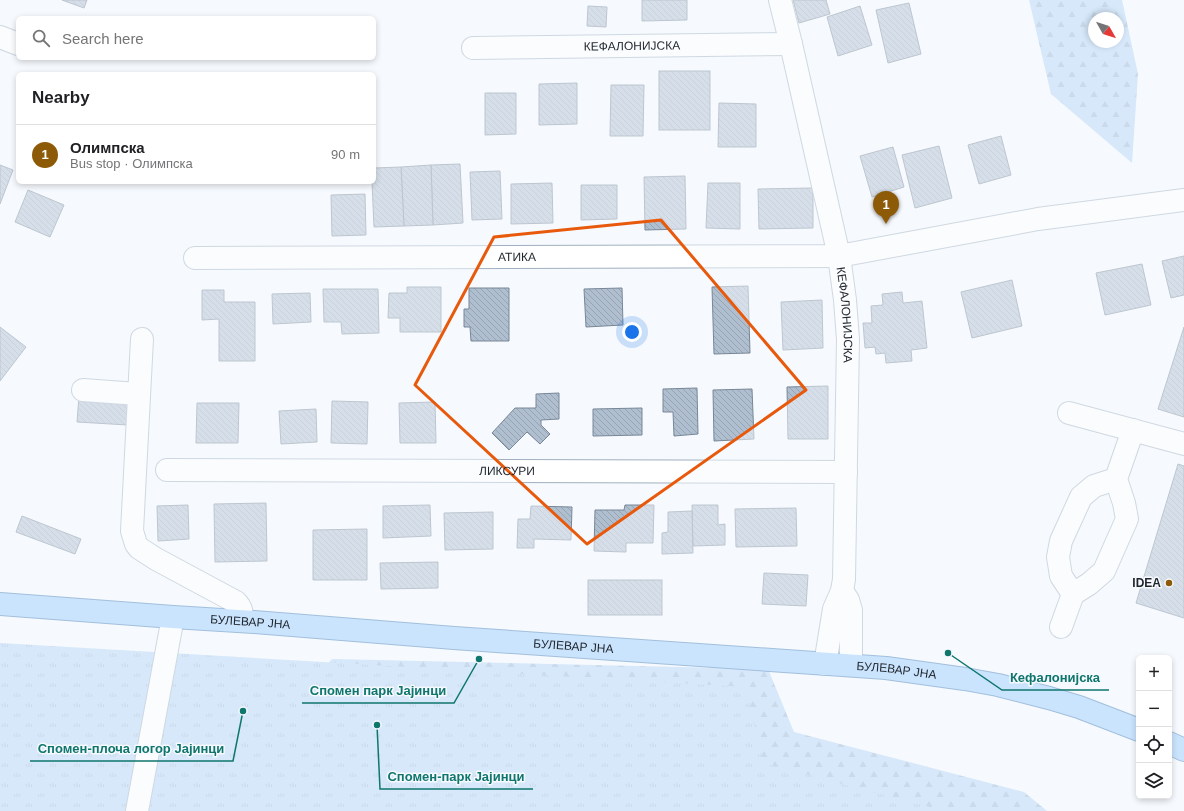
<!DOCTYPE html>
<html lang="en">
<head>
<meta charset="utf-8">
<style>
  body { margin:0; font-family:Helvetica,sans-serif; background:#f2f2f2; color:#202124 }
  .controls { position:absolute; right:12px; bottom:12px; display:grid; overflow:hidden; border-radius:6px; box-shadow:0 2px 6px #0003 }
  .controls button { width:36px; height:36px; display:grid; place-items:center; padding:0; border:0; border-bottom:1px solid #e0e0e0; background:#fff; color:#202124; font:20px sans-serif }
  .compass { position:absolute; left:1088px; top:12px; width:36px; height:36px; border-radius:50%; background:#fff; box-shadow:0 2px 6px #0003; rotate:129deg }
  .you { position:absolute; left:632px; top:332px; width:14px; height:14px; margin:-10px; border:3px solid #fff; border-radius:50%; background:#1a73e8; box-shadow:0 0 0 6px #1a73e833 }
  .badge { display:grid; place-items:center; width:26px; height:26px; border-radius:50%; background:#8d5a07; color:#fff; font-size:13px; font-weight:700 }
  .pin { position:absolute; translate:-50% -33px; filter:drop-shadow(0 1px 2px #0008) }
  .pin::after { content:''; position:absolute; top:21px; width:14px; height:12px; background:inherit; clip-path:polygon(0 0,100% 0,50% 100%) }
  .list { margin:0; padding:0; list-style:none }
  h2 { display:flex; justify-content:space-between; align-items:center; height:52px; margin:0; padding:0 16px; font-size:17px }
  h2 small { font-size:13px; font-weight:400; color:#757577 }
  .list li { display:grid; grid-template-columns:26px 1fr auto; gap:12px; align-items:center; box-sizing:border-box; height:60px; padding:0 16px; border-top:1px solid #e0e0e0 }
  .list b { display:block; font-size:15px; white-space:nowrap }
  .list p { margin:0; font-size:13px; white-space:nowrap; color:#757577 }
  .list em { font-size:13px; font-style:normal; color:#757577 }
  .icon { flex:none; width:22px; height:22px; fill:none; stroke:currentColor; stroke-width:2; stroke-linecap:round; stroke-linejoin:round }
  .map { position:relative; flex:none; width:1184px; height:811px; overflow:hidden }
  .search { position:absolute; background:#fff; box-shadow:0 2px 6px #0003; left:16px; top:16px; width:360px; height:44px; display:flex; align-items:center; gap:10px; box-sizing:border-box; padding:0 14px; border-radius:6px; color:#757577; font-size:15px }
  .panel { position:absolute; background:#fff; box-shadow:0 2px 6px #0003; left:16px; top:72px; width:360px; height:112px; border-radius:6px }
  .map>svg:first-child { display:block }
</style>
</head>
<body>
<div class="map">
<svg width="1184" height="811" viewBox="0 0 1184 811">
  <defs>
    <pattern id="forest-firs" width="22" height="20" patternUnits="userSpaceOnUse"><rect width="22" height="20" fill="#b0d2f6"/><path d="M5 1l3.5 6h-7zM16 11l3.5 6h-7z" fill="#97b4d3"/></pattern>
    <pattern id="park-tufts" width="24" height="20" patternUnits="userSpaceOnUse"><rect width="24" height="20" fill="#b0d2f6"/><path d="M3 7l-1-3M5 7V3M7 7l1-3M15 17l-1-3M17 17v-4M19 17l1-3" fill="none" stroke="#97b4d3"/></pattern>
    <pattern id="building-back-hatch" width="6" height="6" patternUnits="userSpaceOnUse"><rect width="6" height="6" fill="#afbfd0"/><path d="M-1 5l2 2M0 0l6 6M5-1l2 2" fill="none" stroke="#96a4b3"/></pattern>
  </defs>
  <rect width="100%" height="100%" fill="#f6f9fd"/>
  <g fill="url(#forest-firs)" fill-rule="evenodd">
    <path d="M1029,0h93l16,74 -6,89 -81,-69zM1094,18h24v24h-24z"/>
    <polygon points="332,659 768,669 794,732 1024,792 1047,811 247,811 221,781"/>
  </g>
  <polygon fill="url(#park-tufts)" points="0,643 746,687 763,763 945,811 0,811"/>
  <g fill="url(#building-back-hatch)" stroke="#788798">
    <polygon points="62,0 87,0 84,8"/>
    <polygon points="642,0 687,0 687,20 642,21"/>
    <polygon points="793,0 826,0 830,14 799,23"/>
    <polygon points="909,3 921,54 888,63 876,10"/>
    <polygon points="588,6 607,7 606,27 587,26"/>
    <polygon points="860,6 872,45 838,56 827,17"/>
    <rect x="659" y="71" width="51" height="59"/>
    <polygon points="577,83 577,124 539,125 539,84"/>
    <polygon points="611,85 644,85 643,136 610,136"/>
    <polygon points="485,93 516,93 516,134 485,135"/>
    <polygon points="719,103 756,104 756,147 718,147"/>
    <polygon points="1001,136 1011,175 979,184 968,145"/>
    <polygon points="939,146 952,198 915,208 902,155"/>
    <polygon points="893,147 904,187 872,197 860,156"/>
    <polygon points="460,164 463,223 433,225 431,165"/>
    <polygon points="0,165 13,170 0,204"/>
    <polygon points="431,165 433,225 404,226 401,167"/>
    <polygon points="401,167 404,226 374,227 372,182 374,182 374,168"/>
    <polygon points="500,171 502,219 472,220 470,172"/>
    <polygon points="685,176 686,229 645,230 644,177"/>
    <polygon points="552,183 553,223 511,224 511,184"/>
    <polygon points="708,183 740,183 740,229 706,228"/>
    <polygon points="581,185 617,185 617,219 581,220"/>
    <polygon points="813,188 813,228 759,229 758,189"/>
    <polygon points="28,190 64,205 50,237 15,222"/>
    <polygon points="365,194 366,235 332,236 331,195"/>
    <polygon points="1184,256 1184,295 1171,298 1162,261"/>
    <polygon points="1142,264 1151,305 1105,315 1096,273"/>
    <polygon points="1012,280 1022,326 972,338 961,292"/>
    <polygon points="748,286 750,353 714,354 712,287"/>
    <polygon points="407,287 441,287 441,332 400,332 400,318 388,318 389,293 407,293"/>
    <polygon points="469,288 509,288 509,341 471,341 470,327 464,327 464,309 469,309"/>
    <polygon points="622,288 623,325 586,327 584,289"/>
    <polygon points="323,289 378,289 379,333 342,334 341,322 324,322"/>
    <polygon points="202,290 224,290 224,302 255,302 255,361 219,361 219,319 202,320"/>
    <polygon points="902,292 903,303 922,301 927,348 911,350 912,361 886,363 885,353 876,354 875,347 865,348 863,323 872,323 871,306 883,305 882,294"/>
    <polygon points="310,293 311,322 273,324 272,294"/>
    <polygon points="822,300 823,348 783,350 781,302"/>
    <polygon points="0,327 26,347 0,381"/>
    <polygon points="1184,327 1184,417 1158,409"/>
    <polygon points="828,386 828,439 788,439 787,387"/>
    <polygon points="697,388 698,434 674,436 673,412 663,412 663,389"/>
    <polygon points="752,389 754,439 714,441 713,390"/>
    <polygon points="559,393 559,419 541,420 541,425 550,434 540,444 527,432 509,450 492,433 515,408 536,408 536,394"/>
    <polygon points="79,396 129,399 128,425 77,422"/>
    <polygon points="332,401 368,402 367,444 331,443"/>
    <polygon points="435,402 436,443 400,443 399,403"/>
    <polygon points="197,403 239,403 238,443 196,443"/>
    <polygon points="642,408 642,435 593,436 593,409"/>
    <polygon points="316,409 317,442 281,444 279,411"/>
    <polygon points="1178,464 1184,466 1184,618 1136,603"/>
    <polygon points="266,503 267,561 215,562 214,504"/>
    <polygon points="188,505 189,539 158,541 157,506"/>
    <polygon points="430,505 431,536 383,538 383,506"/>
    <polygon points="625,505 654,505 653,543 626,543 626,552 594,551 595,510 624,510"/>
    <polygon points="692,505 718,505 718,525 725,524 725,545 693,546"/>
    <polygon points="531,506 572,507 571,540 534,539 534,548 517,548 518,519 530,519"/>
    <polygon points="796,508 797,546 736,547 735,509"/>
    <polygon points="692,511 693,553 662,554 662,533 668,532 668,512"/>
    <polygon points="493,512 493,549 445,550 444,513"/>
    <polygon points="22,516 81,539 75,554 16,532"/>
    <polygon points="367,529 367,580 313,580 313,530"/>
    <polygon points="438,562 438,588 381,589 380,563"/>
    <polygon points="764,573 808,575 806,606 762,604"/>
    <rect x="588" y="580" width="74" height="35"/>
  </g>
  <g fill="none" stroke-linecap="round" stroke-linejoin="round">
    <g stroke="#a0b0c1" stroke-width="24">
      <g id="minor">
        <path id="s1" d="M780,0l11,44 48,212 6,44 3,39 -4,240 -2,12 -8,18 -9,55"/>
        <polyline points="0,37 18,44"/>
        <path id="s2" d="M473,48l318,-4"/>
        <path id="s3" d="M195,258l644,-2 199,-37 146,-19"/>
        <path d="M142,339l-10,192 4,13 3,4 17,11 80,43c6,6 6,11 6,19"/>
        <polyline points="83,390 138,394"/>
        <polyline points="1069,413 1184,444"/>
        <path id="s4" d="M167,470l679,2"/>
        <polyline points="842,591 848,600 851,610 851,665"/>
        <polyline points="1073,594 1061,576 1058,557 1061,541 1081,497 1094,486 1116,479"/>
        <polyline points="1061,627 1073,594 1089,584 1104,571 1127,519 1124,503 1116,479 1133,430"/>
        <polyline points="137,811 173,617"/>
      </g>
    </g>
    <g stroke="#3c78b4" stroke-width="24">
      <g id="major">
        <path id="s5" d="M0,604l173,13 81,5 200,16 432,30 79,11 33,6 51,13 30,9 60,23"/>
        <polyline points="1169,743 1184,750"/>
      </g>
    </g>
    <use href="#minor" stroke="#fff" stroke-width="22"/>
    <use href="#major" stroke="#94c9fe" stroke-width="22"/>
  </g>
  <path d="M0 0H1184V811H0ZM661,220l145,170 -219,154 -172,-159 79,-148z" fill="#f6f9fd" fill-opacity=".55" fill-rule="evenodd"/>
  <path fill="none" stroke="#e8590c" stroke-width="3" stroke-linejoin="round" d="M661,220l145,170 -219,154 -172,-159 79,-148z"/>
  <circle fill="#8d5a07" stroke="#f6f9fd" stroke-width="1.5" cx="1169" cy="583" r="4"/>
  <g text-anchor="middle" dominant-baseline="central" stroke-width="3" stroke-linejoin="round" paint-order="stroke">
    <g font-size="12" fill="#1f252c" stroke="#f6f9fd">
      <text stroke="none"><textPath href="#s2" startOffset="159">КЕФАЛОНИЈСКА</textPath></text>
      <text stroke="none"><textPath href="#s3" startOffset="322">АТИКА</textPath></text>
      <text stroke="none"><textPath href="#s1" startOffset="322">КЕФАЛОНИЈСКА</textPath></text>
      <text stroke="none"><textPath href="#s4" startOffset="340">ЛИКСУРИ</textPath></text>
      <text stroke="none"><textPath href="#s5" startOffset="251">БУЛЕВАР ЈНА</textPath></text>
      <text stroke="none"><textPath href="#s5" startOffset="575">БУЛЕВАР ЈНА</textPath></text>
      <text stroke="none"><textPath href="#s5" startOffset="899">БУЛЕВАР ЈНА</textPath></text>
    </g>
    <g font-size="12" font-weight="bold" fill="#1f252c" stroke="#f6f9fd" text-anchor="end">
      <text x="1161" y="583">IDEA</text>
    </g>
  </g>
  <path fill="none" stroke="#0f766e" stroke-width="1.5" d="M948 653L1002 690H1109M479 659L454 703H302M243 711L233 761H30M377 725L380 789H533"/>
  <g fill="#0f766e" stroke="#f6f9fd" stroke-width="1.5">
    <circle cx="948" cy="653" r="4"/>
    <circle cx="479" cy="659" r="4"/>
    <circle cx="243" cy="711" r="4"/>
    <circle cx="377" cy="725" r="4"/>
  </g>
  <g font-size="13" text-anchor="middle" font-weight="bold" fill="#0f766e" stroke="#f6f9fd" stroke-width="3" stroke-linejoin="round" paint-order="stroke">
    <text x="1055" y="682">Кефалонијска</text>
    <text x="378" y="695">Спомен парк Јајинци</text>
    <text x="131" y="753">Спомен-плоча логор Јајинци</text>
    <text x="456" y="781">Спомен-парк Јајинци</text>
  </g>
</svg>
<div class="controls">
<button>+</button>
<button>−</button>
<button><svg class="icon" aria-label="locate" viewBox="0 0 24 24"><circle cx="12" cy="12" r="6"/><path d="M12 2v4M12 18v4M2 12h4M18 12h4"/></svg></button>
<button><svg class="icon" aria-label="layers" viewBox="0 0 24 24"><path d="M12 4l9 5-9 5-9-5zM3 14l9 5 9-5"/></svg></button>
</div>
<svg class="compass" viewBox="-18 -18 36 36"><path d="M0-13l5 13h-10z" fill="#e53935"/><path d="M0 13l5-13h-10z" fill="#757577"/></svg>
<div class="you"></div>
<div class="pin badge" style="left:886px;top:224px">1</div>
<div class="search"><svg class="icon" aria-label="search" viewBox="0 0 24 24"><circle cx="10" cy="10" r="6"/><path d="M15 15l6 6"/></svg>Search here</div>
<section class="panel">
<h2>Nearby<small></small></h2>
<ul class="list">
<li><span class="badge">1</span><div><b>Олимпска</b><p>Bus stop · Олимпска</p></div><em>90 m</em></li>
</ul>
</section>
</div>
</body>
</html>
